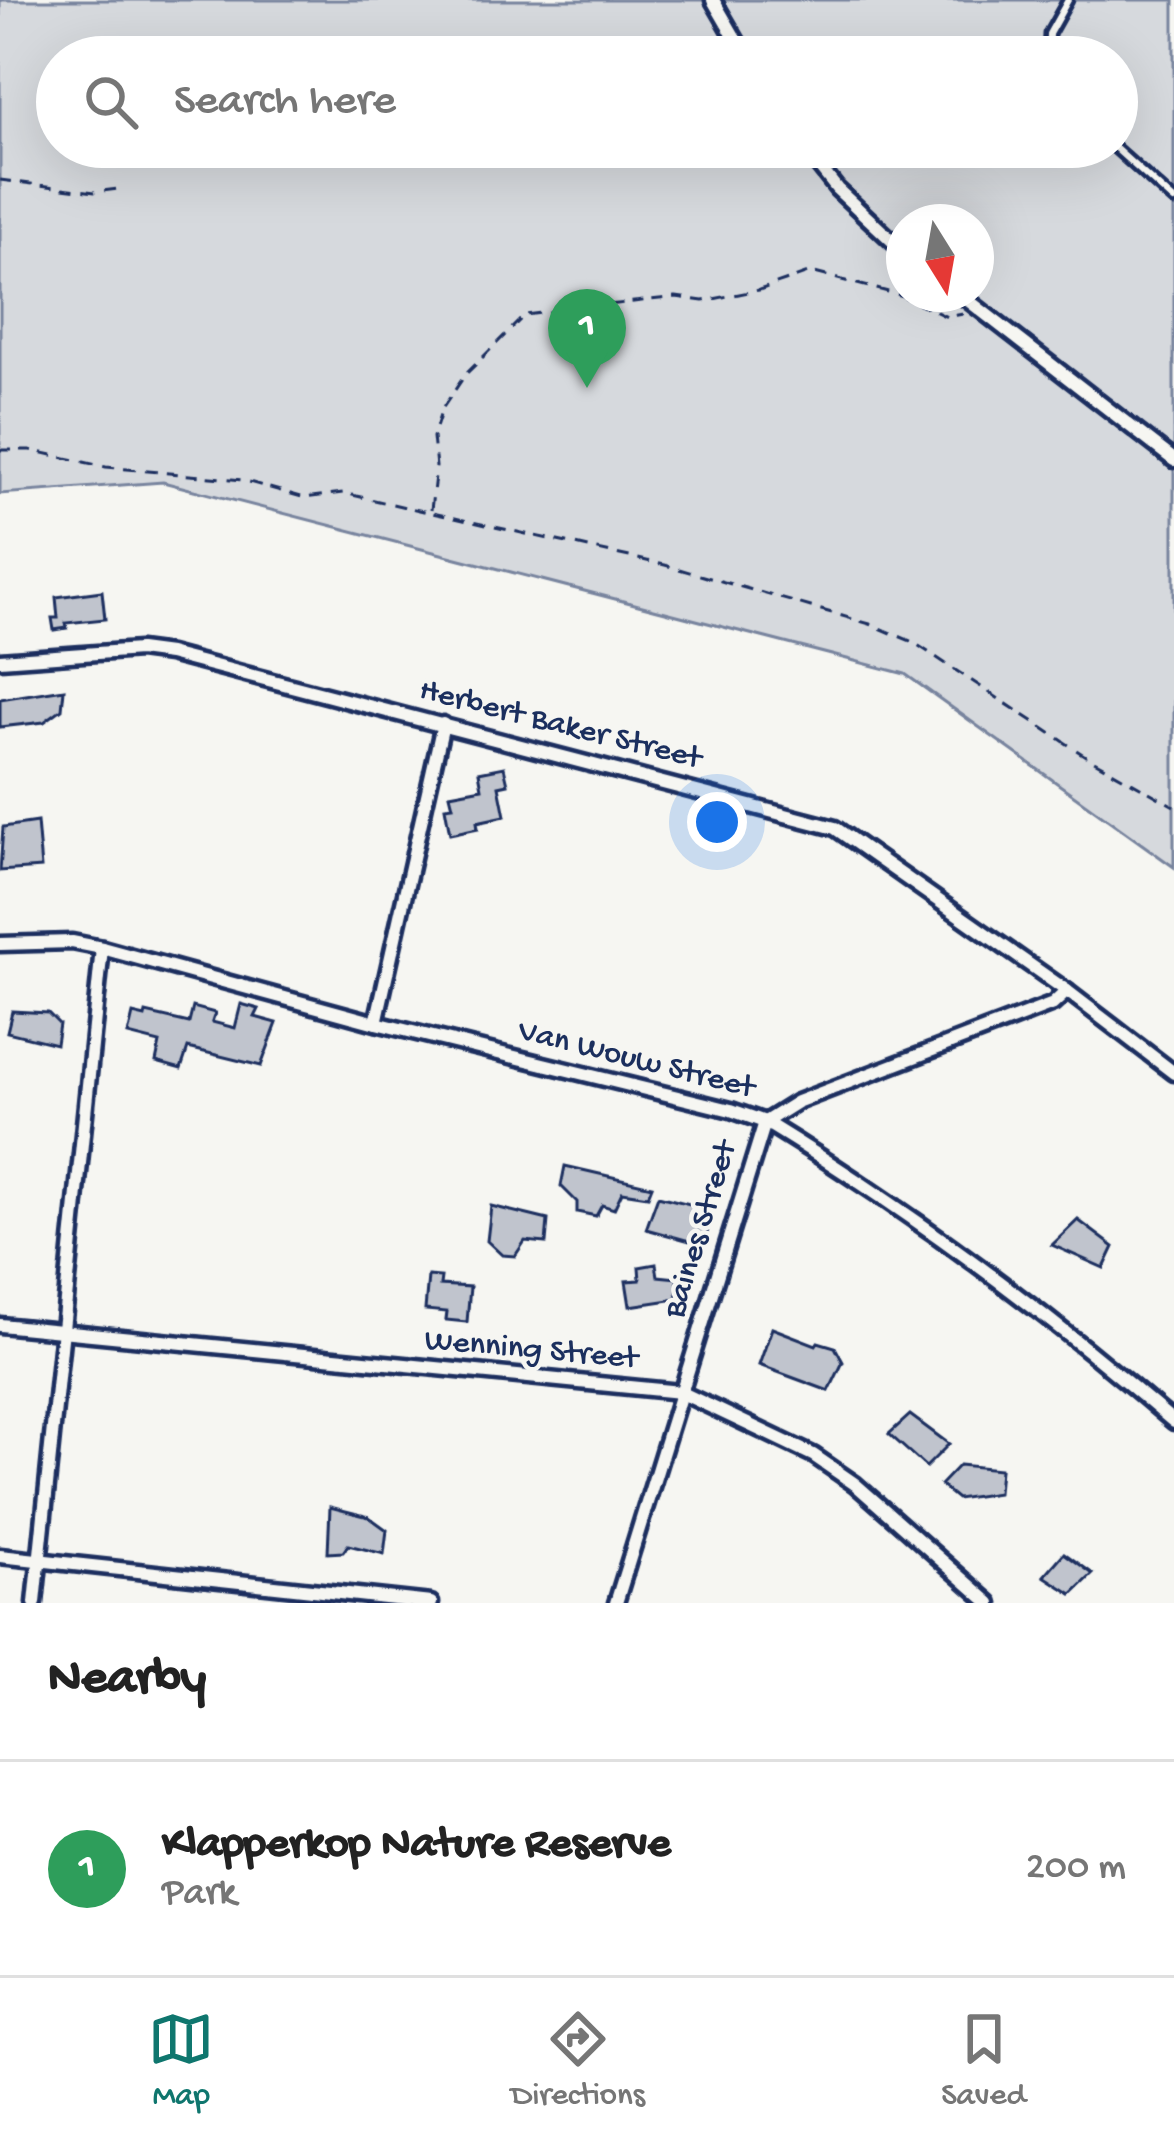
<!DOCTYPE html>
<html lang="en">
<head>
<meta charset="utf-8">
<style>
  body { margin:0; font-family:"Gochi Hand",sans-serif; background:#f2f2f2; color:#222 }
  .compass { position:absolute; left:886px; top:204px; width:108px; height:108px; border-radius:50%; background:#fff; box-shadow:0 12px 48px #0002; rotate:169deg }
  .you { position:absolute; left:717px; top:822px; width:42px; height:42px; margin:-30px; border:9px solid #fff; border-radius:50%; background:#1a73e8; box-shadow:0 0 0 18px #1a73e833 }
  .badge { display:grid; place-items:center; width:78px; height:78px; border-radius:50%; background:#0f766e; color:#fff; font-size:39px; font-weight:700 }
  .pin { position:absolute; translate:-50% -99px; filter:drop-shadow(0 3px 6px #0008) }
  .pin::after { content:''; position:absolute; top:63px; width:42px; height:36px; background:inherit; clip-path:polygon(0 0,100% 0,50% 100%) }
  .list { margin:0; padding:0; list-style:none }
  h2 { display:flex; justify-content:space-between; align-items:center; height:156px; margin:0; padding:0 48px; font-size:51px }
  h2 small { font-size:39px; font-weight:400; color:#767676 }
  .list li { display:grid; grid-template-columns:78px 1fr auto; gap:36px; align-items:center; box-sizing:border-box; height:216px; padding:0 48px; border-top:3px solid #e0e0e0 }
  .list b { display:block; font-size:45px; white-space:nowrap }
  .list p { margin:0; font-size:39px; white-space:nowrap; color:#767676 }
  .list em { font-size:39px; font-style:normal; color:#767676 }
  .icon { flex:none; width:66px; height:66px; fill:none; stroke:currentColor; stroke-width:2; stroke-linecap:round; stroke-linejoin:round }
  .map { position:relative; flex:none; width:1174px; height:1603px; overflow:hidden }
  .search { position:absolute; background:#fff; box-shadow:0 12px 48px #0002; left:36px; right:36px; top:36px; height:132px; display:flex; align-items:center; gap:30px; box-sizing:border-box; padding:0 42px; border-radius:66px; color:#767676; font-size:45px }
  .sheet { height:372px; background:#fff }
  nav { display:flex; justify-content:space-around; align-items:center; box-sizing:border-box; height:168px; border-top:3px solid #e0e0e0; background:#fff; font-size:33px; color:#767676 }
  nav a { display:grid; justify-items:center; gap:6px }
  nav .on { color:#0f766e }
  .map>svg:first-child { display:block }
</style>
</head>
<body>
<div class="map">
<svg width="1174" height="1603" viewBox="0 0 1174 1603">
  <rect width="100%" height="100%" fill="#f6f6f2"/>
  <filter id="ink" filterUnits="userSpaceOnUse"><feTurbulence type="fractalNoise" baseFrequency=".00833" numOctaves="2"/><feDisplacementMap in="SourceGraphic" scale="24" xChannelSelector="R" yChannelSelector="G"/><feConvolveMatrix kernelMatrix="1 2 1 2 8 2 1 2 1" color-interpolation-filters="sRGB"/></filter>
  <g filter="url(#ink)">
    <path fill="#d6d9dd" stroke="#78849e" stroke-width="3" fill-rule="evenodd" d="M0,0h1174v867l-269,-193 -742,-192 -163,12zM57,57h1060v90h-1060zM904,222h72v72h-72z"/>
    <g fill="#c0c4cd" stroke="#1b2f5e" stroke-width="3">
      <polygon points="102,591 105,619 66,623 67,628 54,630 52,618 58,618 56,597"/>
      <polygon points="64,689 62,709 44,722 0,727 0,699"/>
      <polygon points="504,767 508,784 499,786 505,816 477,822 478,828 450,834 445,807 453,806 450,794 482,788 479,772"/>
      <polygon points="37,822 41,868 0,871 3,827"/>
      <polygon points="241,1004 259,1009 255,1017 277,1023 261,1066 188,1048 181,1069 156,1062 160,1043 128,1035 133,1014 145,1017 146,1013 189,1023 193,1007 215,1013 212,1022 235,1028"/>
      <polygon points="12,1011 48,1013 59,1024 56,1044 7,1032"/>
      <polygon points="565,1166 652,1186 648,1196 622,1192 614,1209 602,1205 596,1216 577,1212 577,1202 561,1186"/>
      <polygon points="658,1196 698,1206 696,1219 709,1225 704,1245 646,1229"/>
      <polygon points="491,1206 548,1220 546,1243 525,1241 515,1256 502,1255 487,1241"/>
      <polygon points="1078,1220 1114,1247 1104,1268 1052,1245"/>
      <polygon points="656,1264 658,1276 678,1278 677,1299 630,1306 626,1281 640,1280 639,1267"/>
      <polygon points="428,1276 441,1277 440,1285 470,1287 467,1322 446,1320 447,1312 425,1310"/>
      <polygon points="772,1328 816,1345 818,1342 835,1347 843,1362 829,1391 759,1365"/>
      <polygon points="910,1415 949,1444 926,1467 889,1434"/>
      <polygon points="959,1465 1000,1469 998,1493 957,1499 940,1485"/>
      <polygon points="330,1507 369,1517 387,1530 384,1554 348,1545 343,1552 328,1553"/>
      <polygon points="1064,1553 1093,1574 1072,1594 1044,1576"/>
    </g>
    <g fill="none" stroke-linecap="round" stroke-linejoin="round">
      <g stroke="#1b2f5e" stroke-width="15">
        <g id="service">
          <polyline points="1048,57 1049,34 1068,0"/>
          <polyline points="1114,147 1174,201"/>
        </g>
      </g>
      <g stroke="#1b2f5e" stroke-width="21">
        <g id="minor">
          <polyline points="713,0 746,57"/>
          <polyline points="804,147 837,189 904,252"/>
          <polyline points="960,294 1174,460"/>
          <polyline points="0,660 139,650 169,654 835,828 1067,991 1174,1073"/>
          <path d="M0,944l72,-2 30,6 274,75 355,87 34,12c144,88 281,190 409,300"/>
          <polyline points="376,1023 443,724"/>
          <polyline points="0,1325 680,1392 813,1455 855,1484 990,1603"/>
          <polyline points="0,1556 431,1603"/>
          <polyline points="35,1603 102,948"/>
          <polyline points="616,1603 765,1122 797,1102 1053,1004 1067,991"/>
        </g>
      </g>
      <g stroke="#1b2f5e" stroke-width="3" stroke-dasharray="12 9" stroke-linecap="butt">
        <polyline points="0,180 95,192 125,188"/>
        <polyline points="0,450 30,450 106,467 242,480 305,498 343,493 665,565 870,624 913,642 1087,757 1174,806"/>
        <polyline points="431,510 436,467 433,437 442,409 465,375 525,315 676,297 703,301 759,290 811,272 900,295 947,317 963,314"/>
      </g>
      <use href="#service" stroke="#f6f6f2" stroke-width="6"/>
      <use href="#minor" stroke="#f6f6f2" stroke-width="12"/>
    </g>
  </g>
  <g text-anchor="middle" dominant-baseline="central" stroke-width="9" stroke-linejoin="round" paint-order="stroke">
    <g font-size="33" fill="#1b2f5e" stroke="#f6f6f2">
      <text transform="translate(560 726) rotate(14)">Herbert Baker Street</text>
      <text transform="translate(636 1061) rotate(14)">Van Wouw Street</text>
      <text transform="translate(702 1230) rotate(-73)">Baines Street</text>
      <text transform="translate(531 1351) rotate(5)">Wenning Street</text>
    </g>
  </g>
</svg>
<svg class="compass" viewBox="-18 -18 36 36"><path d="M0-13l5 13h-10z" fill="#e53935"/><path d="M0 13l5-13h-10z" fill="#767676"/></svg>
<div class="you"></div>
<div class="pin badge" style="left:587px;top:388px;background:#2e9e5b">1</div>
<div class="search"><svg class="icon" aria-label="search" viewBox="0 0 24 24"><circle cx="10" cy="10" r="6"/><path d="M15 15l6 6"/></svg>Search here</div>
</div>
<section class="sheet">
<h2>Nearby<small></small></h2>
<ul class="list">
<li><span class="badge" style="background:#2e9e5b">1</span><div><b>Klapperkop Nature Reserve</b><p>Park</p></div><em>200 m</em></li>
</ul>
</section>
<nav>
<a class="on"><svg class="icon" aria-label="map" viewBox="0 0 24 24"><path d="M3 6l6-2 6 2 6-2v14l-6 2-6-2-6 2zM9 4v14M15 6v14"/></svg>Map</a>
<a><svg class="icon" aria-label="directions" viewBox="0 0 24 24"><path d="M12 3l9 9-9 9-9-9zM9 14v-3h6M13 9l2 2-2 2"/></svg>Directions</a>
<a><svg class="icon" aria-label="saved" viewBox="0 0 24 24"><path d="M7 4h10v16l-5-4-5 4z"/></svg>Saved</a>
</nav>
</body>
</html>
